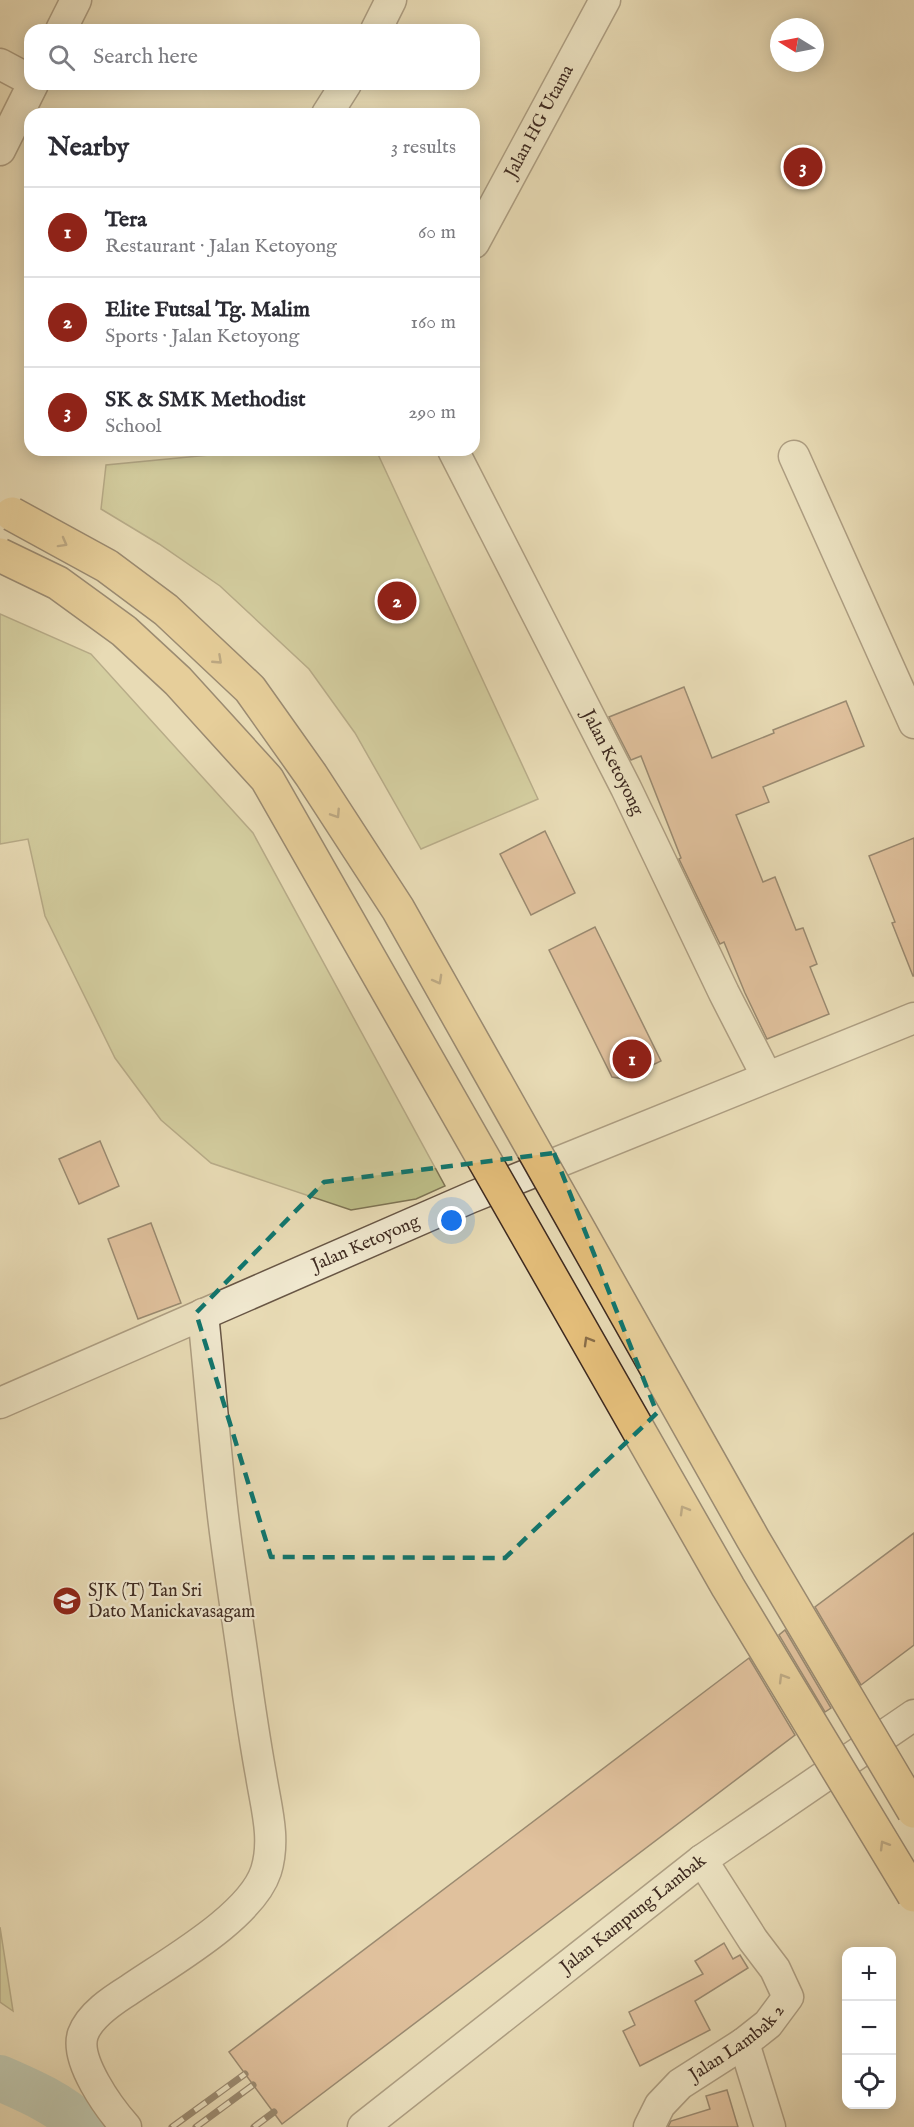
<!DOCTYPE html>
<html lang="en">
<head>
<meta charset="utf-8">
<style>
  body { margin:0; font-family:"IM FELL English",serif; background:#f2f2f3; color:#2b2b33 }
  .controls { position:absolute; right:18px; bottom:18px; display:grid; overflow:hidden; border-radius:12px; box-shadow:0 3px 15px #0003 }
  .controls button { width:54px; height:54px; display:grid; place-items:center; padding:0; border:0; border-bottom:2px solid #e1e1e2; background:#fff; color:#2b2b33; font:30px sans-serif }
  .compass { position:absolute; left:770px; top:18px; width:54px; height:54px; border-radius:50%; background:#fff; box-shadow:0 3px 15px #0003; rotate:280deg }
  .you { position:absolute; left:452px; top:1221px; width:21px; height:21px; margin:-15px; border:4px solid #fff; border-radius:50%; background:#1a73e8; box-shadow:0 0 0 9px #1a73e833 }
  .badge { display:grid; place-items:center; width:39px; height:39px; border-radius:50%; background:#8f2418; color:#fff; font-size:20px; font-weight:700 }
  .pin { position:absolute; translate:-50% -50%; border:3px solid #fff; box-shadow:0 2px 6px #0006 }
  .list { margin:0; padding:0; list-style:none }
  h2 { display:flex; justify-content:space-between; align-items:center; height:78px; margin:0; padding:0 24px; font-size:26px }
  h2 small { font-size:20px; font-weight:400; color:#7c7c81 }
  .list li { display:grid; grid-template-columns:39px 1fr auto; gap:18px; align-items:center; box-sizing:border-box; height:90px; padding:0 24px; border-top:2px solid #e1e1e2 }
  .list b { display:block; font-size:22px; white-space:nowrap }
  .list p { margin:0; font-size:20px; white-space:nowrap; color:#7c7c81 }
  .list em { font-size:20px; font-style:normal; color:#7c7c81 }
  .icon { flex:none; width:33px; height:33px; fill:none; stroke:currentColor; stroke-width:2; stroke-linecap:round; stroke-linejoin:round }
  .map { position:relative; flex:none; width:914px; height:2127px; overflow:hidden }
  .search { position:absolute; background:#fff; box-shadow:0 3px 15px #0003; left:24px; top:24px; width:456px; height:66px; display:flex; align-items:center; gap:15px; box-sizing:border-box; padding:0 21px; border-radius:18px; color:#7c7c81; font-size:22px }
  .panel { position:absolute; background:#fff; box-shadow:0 3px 15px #0003; left:24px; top:108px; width:456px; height:348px; border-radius:18px }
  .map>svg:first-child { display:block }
</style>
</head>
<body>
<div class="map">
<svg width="914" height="2127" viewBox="0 0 914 2127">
  <rect width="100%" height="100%" fill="#e8dbb5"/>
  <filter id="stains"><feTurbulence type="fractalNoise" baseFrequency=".00333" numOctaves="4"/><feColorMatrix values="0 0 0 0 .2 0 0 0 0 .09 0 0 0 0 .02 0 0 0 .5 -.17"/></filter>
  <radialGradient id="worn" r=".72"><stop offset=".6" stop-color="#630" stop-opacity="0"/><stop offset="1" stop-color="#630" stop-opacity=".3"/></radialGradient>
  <g fill="#bdbe88" stroke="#7e7454" stroke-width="1.5">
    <polygon points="260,450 376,450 538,799 421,849 355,733 309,669 220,586 159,544 101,509 106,465"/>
    <polygon points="0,614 91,654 253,833 445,1186 416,1199 351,1210 211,1163 161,1120 115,1058 45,916 28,839 0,844"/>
    <polygon points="0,1927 13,2011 0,2002"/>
  </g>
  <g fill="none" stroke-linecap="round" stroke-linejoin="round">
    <path stroke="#98bab4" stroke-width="46" d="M0,2078c30,13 60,26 84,49"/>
  </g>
  <g fill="#d7a281" stroke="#3e2a20" stroke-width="1.5">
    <polygon points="684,687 712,758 774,733 773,730 846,701 864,746 763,787 769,802 736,815 763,882 775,877 796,930 803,928 817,964 810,967 829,1014 767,1039 745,993 724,942 720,944 679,859 681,858 641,756 631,760 609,717"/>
    <polygon points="545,831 575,893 531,915 500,854"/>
    <polygon points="914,838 914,976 913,976 892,923 895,922 869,856"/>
    <polygon points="595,927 661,1061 624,1079 612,1077 549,950"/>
    <polygon points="100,1141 119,1186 79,1204 59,1159"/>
    <polygon points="151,1223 181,1303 138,1319 108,1239"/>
    <polygon points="914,1533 914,1645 861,1685 815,1607"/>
    <polygon points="785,1630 831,1708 825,1712 779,1635"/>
    <polygon points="749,1658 795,1735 282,2124 229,2052"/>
    <polygon points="724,1943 733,1959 740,1955 748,1968 695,2001 710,2030 640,2066 623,2031 635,2025 629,2012 703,1974 695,1961"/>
    <polygon points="727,2090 738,2127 668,2127 671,2121 710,2109 706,2096"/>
  </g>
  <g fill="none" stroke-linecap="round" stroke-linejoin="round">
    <g stroke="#685645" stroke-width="33">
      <g id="minor">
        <polyline points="61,30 76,0"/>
        <polyline points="376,30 391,0"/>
        <polyline points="0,64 30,80"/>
        <polyline points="327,114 346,84"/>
        <polyline points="0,150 33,84"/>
        <path id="s1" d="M474,243l131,-243"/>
        <path id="s2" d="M453,450l173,338 98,205 43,84"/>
        <polyline points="794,456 914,723"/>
        <path id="s3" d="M0,1403l472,-206 442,-179"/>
        <polyline points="744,2043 770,2127"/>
        <path d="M126,2127c-17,-19 -52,-67 -43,-93 7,-19 30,-34 46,-44 39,-27 122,-73 137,-119 10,-32 0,-64 -5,-96 -5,-27 -9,-54 -13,-81 -8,-60 -18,-119 -25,-178 -8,-67 -13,-135 -20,-202"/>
        <path id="s4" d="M363,2127l339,-267 212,-145"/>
        <path id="s5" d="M649,2127l11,-22 20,-21 64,-41 24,-19 20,-27 -13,-28 -22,-29 -51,-80"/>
      </g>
    </g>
    <use href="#minor" stroke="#f0e8cf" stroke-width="30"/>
    <g stroke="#3e2a20" stroke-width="7">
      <g id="rail">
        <polyline points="172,2127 245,2074"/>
        <polyline points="196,2127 253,2085"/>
        <polyline points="254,2127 274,2112"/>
      </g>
    </g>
    <use href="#rail" stroke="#f0e8cf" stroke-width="4.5" stroke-dasharray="14" stroke-linecap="butt"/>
    <g stroke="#3e2a20" stroke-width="36" stroke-linecap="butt">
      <g id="major-bridge">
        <polyline points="12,514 107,566 166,610 250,689 311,775 398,909 753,1539 914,1811"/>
        <polyline points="0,555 58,583 124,631 178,681 267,779 728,1587 914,1895"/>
      </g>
    </g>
    <use href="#major-bridge" stroke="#e4be7a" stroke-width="33"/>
  </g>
  <defs><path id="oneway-chevron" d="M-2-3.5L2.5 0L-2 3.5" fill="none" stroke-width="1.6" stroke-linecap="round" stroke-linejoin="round" transform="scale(1.5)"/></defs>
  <g stroke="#896d48">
    <use href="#oneway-chevron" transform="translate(63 543) rotate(29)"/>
    <use href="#oneway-chevron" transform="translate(218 660) rotate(43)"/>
    <use href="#oneway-chevron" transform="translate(336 814) rotate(57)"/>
    <use href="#oneway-chevron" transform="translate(438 980) rotate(61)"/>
    <use href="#oneway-chevron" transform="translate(588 1341) rotate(-120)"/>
    <use href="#oneway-chevron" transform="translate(684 1510) rotate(-120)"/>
    <use href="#oneway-chevron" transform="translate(783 1678) rotate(-121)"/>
    <use href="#oneway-chevron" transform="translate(884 1845) rotate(-121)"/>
  </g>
  <path d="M0 0H914V2127H0ZM554,1153l103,260 -152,145 -234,-1 -75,-244 128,-131z" fill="#e8dbb5" fill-opacity=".55" fill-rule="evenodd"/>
  <path fill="none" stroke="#0f766e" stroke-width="4.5" stroke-dasharray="12 8" stroke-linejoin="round" d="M554,1153l103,260 -152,145 -234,-1 -75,-244 128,-131z"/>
  <defs>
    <g id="school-disc" transform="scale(1.5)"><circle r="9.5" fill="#8f2418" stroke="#f0e8cf"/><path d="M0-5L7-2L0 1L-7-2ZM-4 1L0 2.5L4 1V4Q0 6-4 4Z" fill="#fff"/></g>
  </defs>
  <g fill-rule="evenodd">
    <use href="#school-disc" x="67" y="1601"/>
  </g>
  <g text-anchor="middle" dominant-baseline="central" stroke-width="4.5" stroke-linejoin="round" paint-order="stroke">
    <g font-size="18" fill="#3e2a20" stroke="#f0e8cf">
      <text stroke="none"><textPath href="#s1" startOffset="138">Jalan HG Utama</textPath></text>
      <text stroke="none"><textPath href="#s2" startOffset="351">Jalan Ketoyong</textPath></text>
      <text stroke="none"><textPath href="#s3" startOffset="399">Jalan Ketoyong</textPath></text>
      <text stroke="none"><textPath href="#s4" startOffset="344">Jalan Kampung Lambak</textPath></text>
      <text stroke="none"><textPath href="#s5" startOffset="124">Jalan Lambak 2</textPath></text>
    </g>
    <g font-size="18" fill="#3e2a20" stroke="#f0e8cf" text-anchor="start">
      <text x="88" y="1591">SJK (T) Tan Sri<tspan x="88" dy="21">Dato Manickavasagam</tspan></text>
    </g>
  </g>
  <rect width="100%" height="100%" filter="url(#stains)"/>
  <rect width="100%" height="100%" fill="url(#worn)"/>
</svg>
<div class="controls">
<button>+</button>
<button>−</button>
<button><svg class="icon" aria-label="locate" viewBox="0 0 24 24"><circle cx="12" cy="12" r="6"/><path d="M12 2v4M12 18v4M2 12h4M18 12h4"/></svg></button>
</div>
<svg class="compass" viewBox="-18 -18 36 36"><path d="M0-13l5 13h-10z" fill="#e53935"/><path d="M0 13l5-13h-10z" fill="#7c7c81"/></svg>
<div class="you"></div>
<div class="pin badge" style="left:632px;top:1059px">1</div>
<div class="pin badge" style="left:397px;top:601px">2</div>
<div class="pin badge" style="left:803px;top:167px">3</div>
<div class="search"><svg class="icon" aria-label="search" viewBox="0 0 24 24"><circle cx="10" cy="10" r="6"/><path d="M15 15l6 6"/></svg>Search here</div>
<section class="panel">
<h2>Nearby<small>3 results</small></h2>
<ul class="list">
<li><span class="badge">1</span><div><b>Tera</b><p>Restaurant · Jalan Ketoyong</p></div><em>60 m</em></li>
<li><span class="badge">2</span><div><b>Elite Futsal Tg. Malim</b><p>Sports · Jalan Ketoyong</p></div><em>160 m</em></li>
<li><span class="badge">3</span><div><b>SK &amp; SMK Methodist</b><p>School</p></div><em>290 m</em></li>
</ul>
</section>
</div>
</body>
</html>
